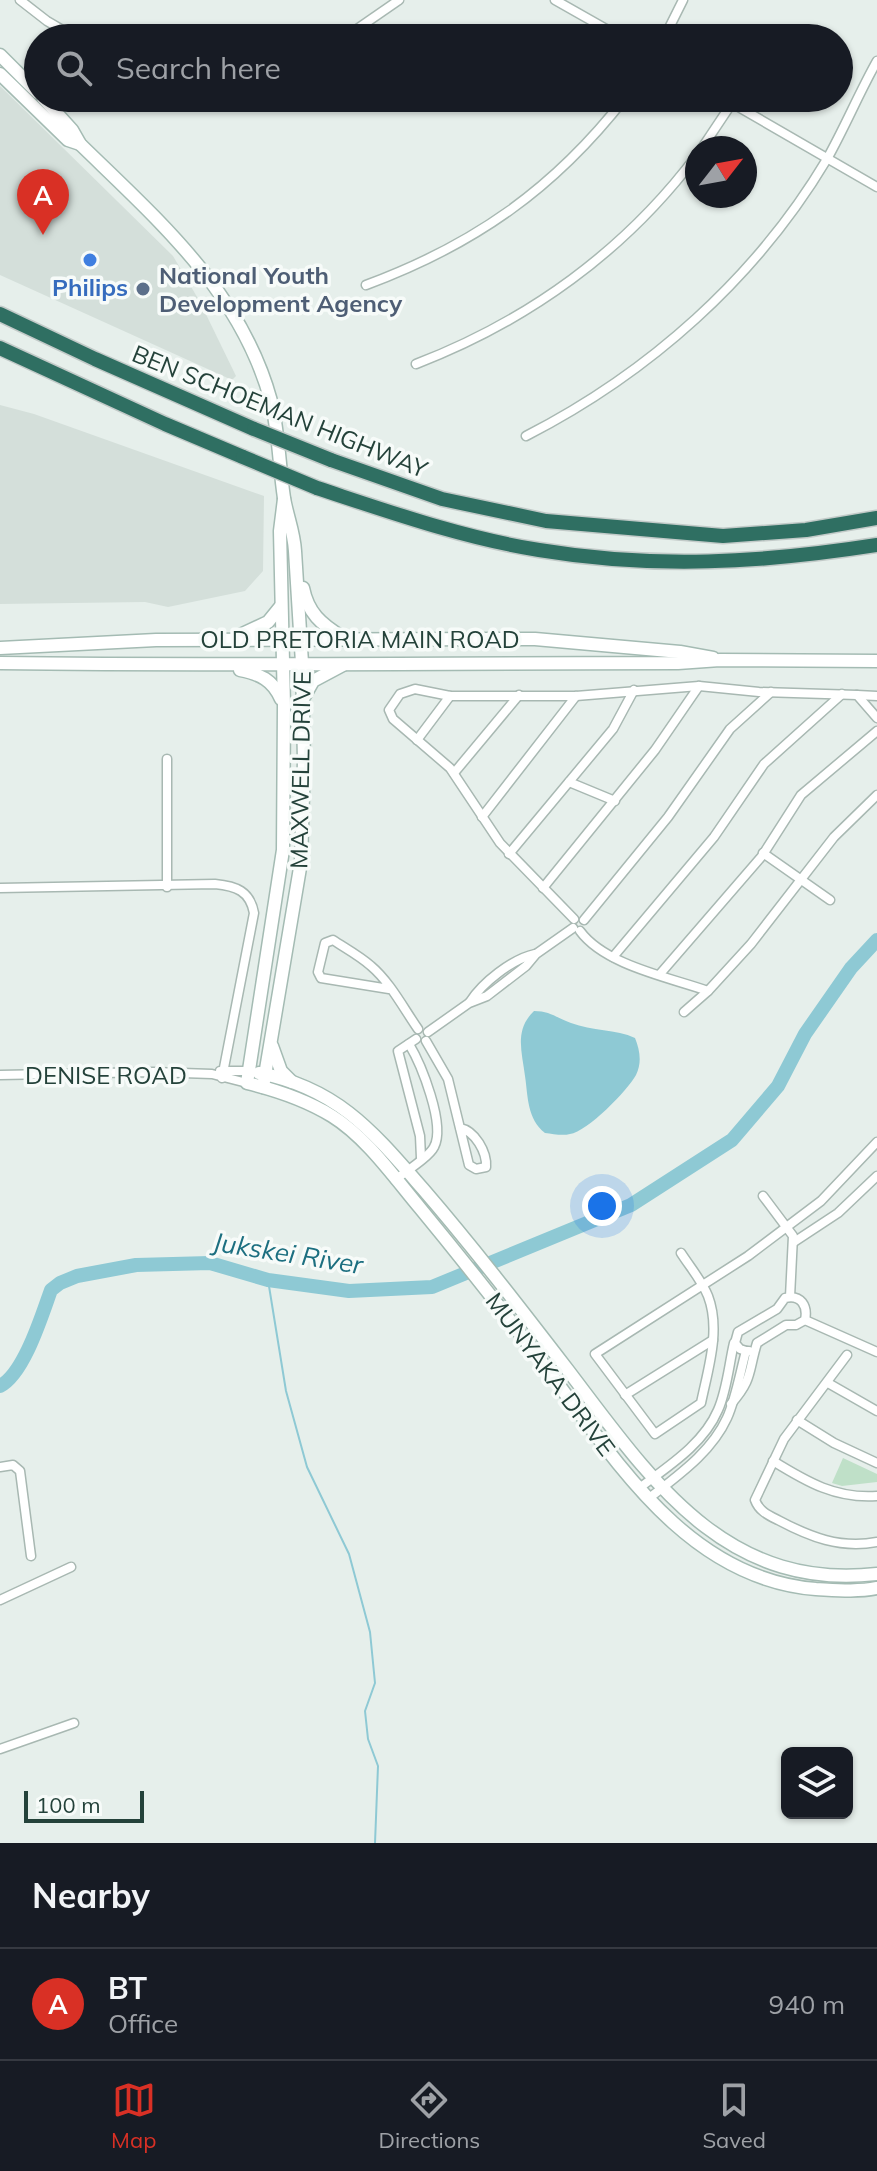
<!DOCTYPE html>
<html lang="en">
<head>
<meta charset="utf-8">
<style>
  body { margin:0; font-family:Mulish,sans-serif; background:#242831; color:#f1f3f6 }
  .controls { position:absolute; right:24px; bottom:24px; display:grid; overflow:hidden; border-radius:12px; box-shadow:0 2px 6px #0004 }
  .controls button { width:72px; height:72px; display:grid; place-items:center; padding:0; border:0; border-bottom:2px solid #363941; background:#171b24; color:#f1f3f6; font:40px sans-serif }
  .compass { position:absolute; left:685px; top:136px; width:72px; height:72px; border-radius:50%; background:#171b24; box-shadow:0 2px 6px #0004; rotate:59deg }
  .scale { position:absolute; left:24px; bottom:20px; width:120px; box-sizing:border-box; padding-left:8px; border:4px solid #24423a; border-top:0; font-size:22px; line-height:28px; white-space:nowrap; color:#24423a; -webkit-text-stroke:6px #f7fbf9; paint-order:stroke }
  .you { position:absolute; left:602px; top:1206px; width:28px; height:28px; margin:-20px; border:6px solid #fff; border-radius:50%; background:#1a73e8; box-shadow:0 0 0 12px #1a73e833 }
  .badge { display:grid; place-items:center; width:52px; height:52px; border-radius:50%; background:#d93025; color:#fff; font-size:26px; font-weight:700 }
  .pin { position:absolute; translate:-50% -66px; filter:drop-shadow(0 2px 4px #0008) }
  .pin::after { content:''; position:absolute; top:42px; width:28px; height:24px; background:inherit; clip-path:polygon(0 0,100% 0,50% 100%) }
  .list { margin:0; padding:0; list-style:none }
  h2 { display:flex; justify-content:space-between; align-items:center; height:104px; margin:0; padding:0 32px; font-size:34px }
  h2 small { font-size:26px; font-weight:400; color:#9ea1a6 }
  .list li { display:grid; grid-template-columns:52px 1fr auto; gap:24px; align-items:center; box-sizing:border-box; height:112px; padding:0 32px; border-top:2px solid #363941 }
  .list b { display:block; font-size:30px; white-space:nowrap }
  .list p { margin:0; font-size:26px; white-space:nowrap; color:#9ea1a6 }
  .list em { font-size:26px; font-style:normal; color:#9ea1a6 }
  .icon { flex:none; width:44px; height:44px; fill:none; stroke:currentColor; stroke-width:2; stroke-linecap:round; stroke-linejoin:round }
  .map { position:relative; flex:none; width:877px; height:1843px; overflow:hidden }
  .search { position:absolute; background:#171b24; box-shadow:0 2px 6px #0004; left:24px; right:24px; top:24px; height:88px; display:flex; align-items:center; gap:20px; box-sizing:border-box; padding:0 28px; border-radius:44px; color:#9ea1a6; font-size:30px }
  .sheet { height:216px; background:#171b24 }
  nav { display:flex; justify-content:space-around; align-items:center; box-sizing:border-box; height:112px; border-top:2px solid #363941; background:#171b24; font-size:22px; color:#9ea1a6 }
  nav a { display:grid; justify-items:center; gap:4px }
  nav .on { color:#d93025 }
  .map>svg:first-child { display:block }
</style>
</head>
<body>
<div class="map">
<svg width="877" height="1843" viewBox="0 0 877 1843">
  <rect width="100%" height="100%" fill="#e6efeb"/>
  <g fill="#d4dfda">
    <polygon points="0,86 173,256 200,302 236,376 232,380 0,275"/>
    <polygon points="0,405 34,414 264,496 263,571 245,591 168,607 145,602 0,604"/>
  </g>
  <polygon fill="#bfe0c8" points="843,1458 877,1474 877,1482 842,1486 832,1483"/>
  <path fill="#8ec9d4" d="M534,1011c16,0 23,7 37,12 21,8 45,6 64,15 5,12 7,25 1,37 -8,15 -49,57 -66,59 -7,2 -17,0 -25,-1 -18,-14 -17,-37 -20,-57 -3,-24 -11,-46 9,-65z"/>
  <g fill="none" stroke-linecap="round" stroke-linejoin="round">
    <polyline stroke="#8ec9d4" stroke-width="2" points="268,1280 286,1391 307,1467 349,1554 370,1632 375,1683 365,1711 368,1739 378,1766 375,1843"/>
    <path stroke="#8ec9d4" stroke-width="14" d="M0,1386c24,-12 42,-71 51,-96l9,-7 17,-7 59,-11 74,-2 58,17 81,11 83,-4 199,-82 101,-65 46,-54 27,-52 46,-66 26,-28"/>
    <g stroke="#a8b8b2" stroke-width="11">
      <g id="minor">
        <polyline points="20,0 47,21 76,38"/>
        <polyline points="555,0 622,38"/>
        <polyline points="344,38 399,0"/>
        <polyline points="664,38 683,0"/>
        <polyline points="723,98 877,187"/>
        <polyline points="702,148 732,103"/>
        <path d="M366,285c108,-40 188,-96 259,-187"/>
        <path d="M416,364c112,-43 209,-113 281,-209"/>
        <path d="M526,436c123,-63 230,-158 301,-277 18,-32 32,-66 50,-98"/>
        <polyline points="857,695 877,696"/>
        <polyline points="417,740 450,696"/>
        <polyline points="167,759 167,887"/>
        <polyline points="454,773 519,695"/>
        <polyline points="569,782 615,801"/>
        <polyline points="482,817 576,696"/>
        <polyline points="763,853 830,900"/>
        <polyline points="509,854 613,729 634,690"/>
        <path d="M0,888l215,-4c21,2 35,7 39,29l-32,165"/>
        <polyline points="543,888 655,750 699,686"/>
        <polyline points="574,919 500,843 450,768 393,719 389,710 400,694 415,689 450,696 576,696 699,686 759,692 857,695 877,718"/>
        <polyline points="584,920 668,817 730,729 771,692"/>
        <path d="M580,931c25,34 88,46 128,60"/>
        <polyline points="613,957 714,837 764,764 842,694"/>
        <polyline points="660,974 762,856 801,795 877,731"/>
        <path d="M389,989l-68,-11 -3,-6 7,-29 8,-3c12,8 27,16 38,26 19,16 33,43 47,63"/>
        <path d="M470,1002c12,-19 42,-43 65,-48"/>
        <polyline points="684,1012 708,991 751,944 834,837 877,795"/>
        <polyline points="428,1032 469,1003 487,996 526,966 536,954 573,928"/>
        <polyline points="416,1039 398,1051 420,1136 421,1158"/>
        <path d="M426,1041l22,38 21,86 7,4 10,-2c1,-15 -11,-36 -26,-39"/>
        <polyline points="220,1071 248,1071"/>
        <polyline points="0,1075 153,1072 212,1074 247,1083"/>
        <path d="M395,1180c10,-8 34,-23 39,-33 12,-22 -13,-83 -25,-103"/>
        <polyline points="763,1196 793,1236 790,1297"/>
        <polyline points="794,1242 838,1213 877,1176"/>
        <path d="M681,1253c9,14 21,28 27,43 13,34 0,73 -7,107l-46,31 -60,-80 153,-98 73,-55 56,-59"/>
        <polyline points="805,1320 877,1352"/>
        <path d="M847,1355l-63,84 -29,61c4,11 13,15 23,20 32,17 62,29 99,22"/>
        <polyline points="828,1383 877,1411"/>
        <polyline points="625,1395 713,1340"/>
        <path d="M731,1404c22,-25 17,-32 26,-61l29,-18h10l9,-5c3,-14 -4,-26 -20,-22l-8,11 -39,23 -3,11 5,6 6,2"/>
        <polyline points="797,1420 834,1443 877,1463"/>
        <path d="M773,1461c34,21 63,38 104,35"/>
        <polyline points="0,1467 13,1465 20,1471 31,1556"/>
        <path d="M638,1489c29,-22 65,-44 80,-79 9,-20 11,-46 16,-67"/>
        <path d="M648,1499c29,-23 63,-46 79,-81 9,-20 13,-45 19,-67h3"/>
        <polyline points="0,1600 71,1567"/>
        <polyline points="0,1749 74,1723"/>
      </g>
    </g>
    <g stroke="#a4bbb3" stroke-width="15">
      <g id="secondary">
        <polyline points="0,55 38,93"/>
        <polyline points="0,74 68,140 80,144"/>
        <path d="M43,98l29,32 8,14c78,76 161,147 191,257 8,32 8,64 13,97 3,18 10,34 11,53l7,112 2,98 -3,101 -38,225"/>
        <path d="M284,499l-4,32 4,175 -1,144 -36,233c29,7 59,17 85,33 34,21 62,61 88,92 42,51 84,104 124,157 71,94 143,214 272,224 20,1 41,3 61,-1"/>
        <path d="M303,588c5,25 18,36 39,49"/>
        <polyline points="238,636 268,622 281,606"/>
        <polyline points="0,648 156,640 535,639 680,652 713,658"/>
        <path d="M0,663c226,3 452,0 678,0l42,-3 157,1"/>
        <path d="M240,670c20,4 33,10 41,29"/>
        <polyline points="304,697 313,681 343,665"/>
        <polyline points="272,1046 281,1071 292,1082"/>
        <path d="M259,1073c79,15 115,60 164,116 50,58 97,119 144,180 81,106 156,223 310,205"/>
      </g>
    </g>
    <g stroke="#c2cac8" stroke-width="17">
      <g id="motorway">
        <polyline points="0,314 95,359 254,429"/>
        <polyline points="0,348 165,424 243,457"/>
        <polyline points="331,460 442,499 546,521 723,536 806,530 877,518"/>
        <path d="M317,488c73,24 146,50 222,62 115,19 223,13 338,-5"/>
      </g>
    </g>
    <use href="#minor" stroke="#fff" stroke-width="8"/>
    <use href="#secondary" stroke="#fff" stroke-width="12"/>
    <use href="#motorway" stroke="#2f6f62" stroke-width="14"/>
    <g stroke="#c2cac8" stroke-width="17" stroke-linecap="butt">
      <g id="motorway-bridge">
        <polyline points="254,429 331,460"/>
        <polyline points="243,457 317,488"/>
      </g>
    </g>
    <use href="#motorway-bridge" stroke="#2f6f62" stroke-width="14"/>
  </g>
  <circle fill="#3f7fe0" stroke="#f7fbf9" stroke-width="3" cx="90" cy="260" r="8"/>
  <circle fill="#5c6f8a" stroke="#f7fbf9" stroke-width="3" cx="143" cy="289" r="8"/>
  <g text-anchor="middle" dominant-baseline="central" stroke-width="7" stroke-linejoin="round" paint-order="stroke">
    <g font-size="24" font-weight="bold" fill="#4e5e75" stroke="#f7fbf9" text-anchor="start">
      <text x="159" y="275">National Youth<tspan x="159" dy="28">Development Agency</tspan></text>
    </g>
    <g font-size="24" font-weight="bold" fill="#366cbe" stroke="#f7fbf9">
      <text x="90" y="287">Philips</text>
    </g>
    <g font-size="24" fill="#24423a" stroke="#f7fbf9">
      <text transform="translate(280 411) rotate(22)">BEN SCHOEMAN HIGHWAY</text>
      <text x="360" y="639">OLD PRETORIA MAIN ROAD</text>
      <text transform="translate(300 770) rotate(-89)">MAXWELL DRIVE</text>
      <text x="106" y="1075">DENISE ROAD</text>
      <text transform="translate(551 1374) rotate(53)">MUNYAKA DRIVE</text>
    </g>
    <g font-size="26" font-style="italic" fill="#1c6f80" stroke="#f7fbf9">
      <text transform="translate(288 1253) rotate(9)">Jukskei River</text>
    </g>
  </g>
</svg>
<div class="controls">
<button><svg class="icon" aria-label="layers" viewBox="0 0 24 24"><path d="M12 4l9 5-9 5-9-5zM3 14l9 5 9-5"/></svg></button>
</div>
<svg class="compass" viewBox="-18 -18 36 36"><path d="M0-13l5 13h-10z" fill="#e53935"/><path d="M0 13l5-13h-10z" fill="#9ea1a6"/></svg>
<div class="scale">100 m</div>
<div class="you"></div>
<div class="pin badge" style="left:43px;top:235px">A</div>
<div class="search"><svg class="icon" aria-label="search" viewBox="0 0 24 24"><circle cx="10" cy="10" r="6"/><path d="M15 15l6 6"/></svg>Search here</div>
</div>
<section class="sheet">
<h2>Nearby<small></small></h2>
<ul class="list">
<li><span class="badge">A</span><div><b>BT</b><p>Office</p></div><em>940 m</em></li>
</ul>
</section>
<nav>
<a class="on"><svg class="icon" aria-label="map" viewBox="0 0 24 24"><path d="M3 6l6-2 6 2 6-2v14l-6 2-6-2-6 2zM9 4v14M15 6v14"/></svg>Map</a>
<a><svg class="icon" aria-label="directions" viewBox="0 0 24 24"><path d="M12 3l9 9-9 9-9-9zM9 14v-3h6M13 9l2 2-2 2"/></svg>Directions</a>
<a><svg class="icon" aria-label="saved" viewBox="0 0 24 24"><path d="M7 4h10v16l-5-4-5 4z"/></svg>Saved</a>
</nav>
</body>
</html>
